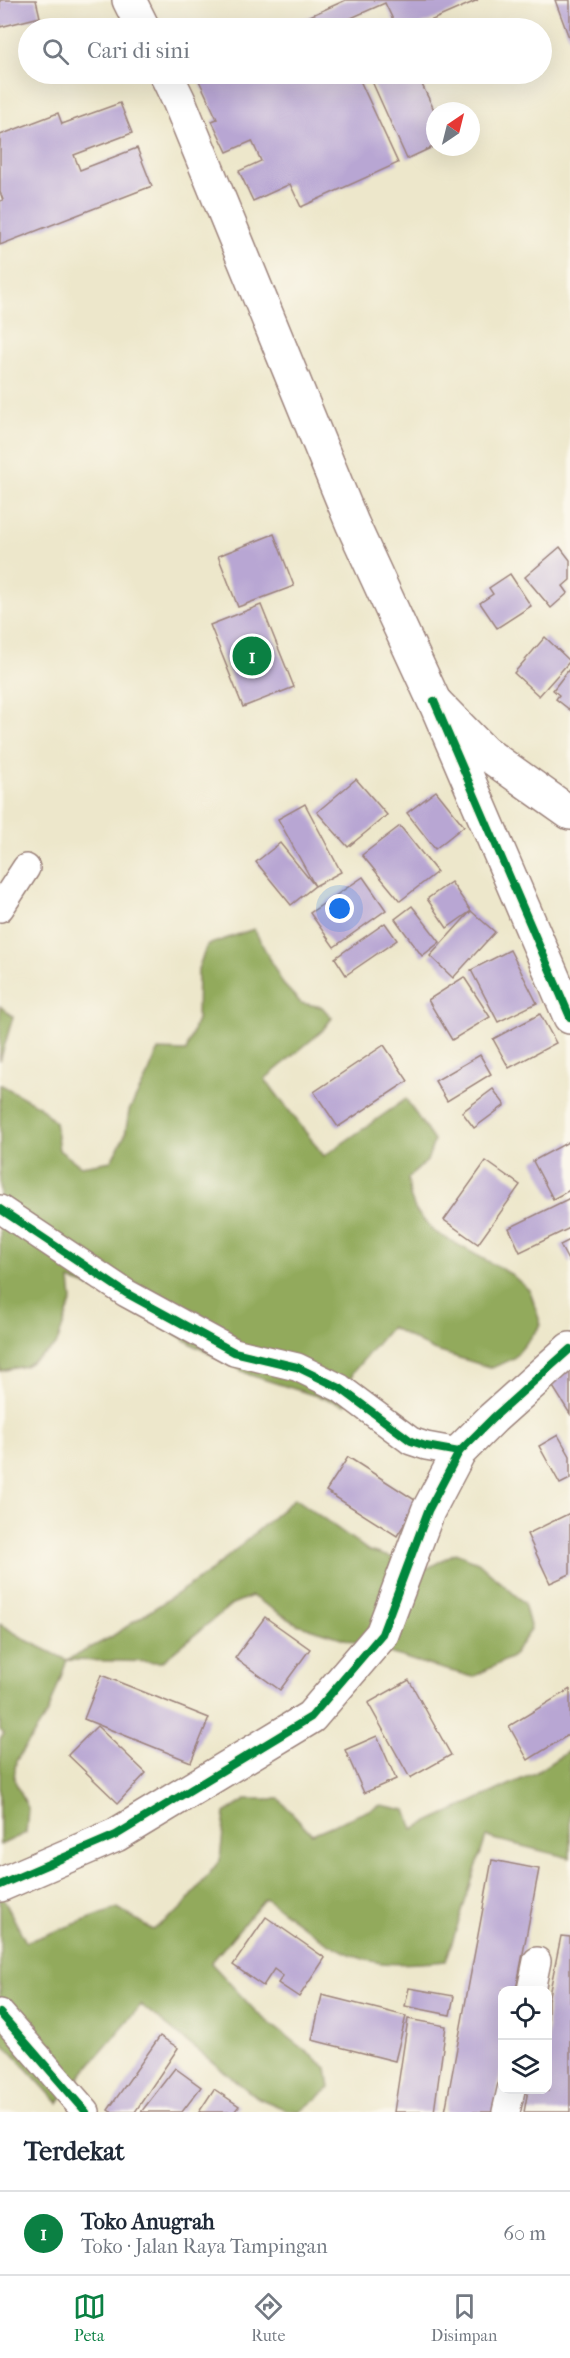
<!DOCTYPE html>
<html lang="id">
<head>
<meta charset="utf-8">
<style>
  body { margin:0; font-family:"IM FELL French Canon",serif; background:#f2f2f3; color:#1f2937 }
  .controls { position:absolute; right:18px; bottom:18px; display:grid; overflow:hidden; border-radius:12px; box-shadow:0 6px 24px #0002 }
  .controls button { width:54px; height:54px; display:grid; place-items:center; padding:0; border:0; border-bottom:2px solid #e0e1e3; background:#fff; color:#1f2937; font:30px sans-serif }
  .compass { position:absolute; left:426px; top:102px; width:54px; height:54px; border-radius:50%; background:#fff; box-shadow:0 6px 24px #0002; rotate:35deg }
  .you { position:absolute; left:340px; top:909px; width:21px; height:21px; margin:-15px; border:4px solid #fff; border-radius:50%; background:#1a73e8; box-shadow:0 0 0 9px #1a73e833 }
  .badge { display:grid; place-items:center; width:39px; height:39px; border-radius:50%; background:#0b8043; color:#fff; font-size:20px; font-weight:700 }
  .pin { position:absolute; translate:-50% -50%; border:3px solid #fff; box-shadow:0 2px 6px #0006 }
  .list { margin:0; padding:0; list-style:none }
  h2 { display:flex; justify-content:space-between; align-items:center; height:78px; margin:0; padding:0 24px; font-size:26px }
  h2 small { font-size:20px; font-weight:400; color:#747a83 }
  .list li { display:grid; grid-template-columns:39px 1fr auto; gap:18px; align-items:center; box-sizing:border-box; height:84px; padding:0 24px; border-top:2px solid #e0e1e3 }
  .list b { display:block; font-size:22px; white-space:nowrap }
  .list p { margin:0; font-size:20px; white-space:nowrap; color:#747a83 }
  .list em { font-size:20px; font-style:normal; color:#747a83 }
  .icon { flex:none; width:33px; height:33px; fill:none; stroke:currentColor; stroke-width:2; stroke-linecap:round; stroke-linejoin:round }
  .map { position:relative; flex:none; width:570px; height:2112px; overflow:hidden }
  .search { position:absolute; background:#fff; box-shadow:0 6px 24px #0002; left:18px; right:18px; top:18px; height:66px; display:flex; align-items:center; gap:15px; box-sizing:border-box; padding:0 21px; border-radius:33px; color:#747a83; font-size:22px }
  .sheet { height:162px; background:#fff }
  nav { display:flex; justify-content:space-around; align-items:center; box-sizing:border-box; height:84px; border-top:2px solid #e0e1e3; background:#fff; font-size:16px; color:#747a83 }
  nav a { display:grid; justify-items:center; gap:3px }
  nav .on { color:#0b8043 }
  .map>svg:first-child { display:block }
</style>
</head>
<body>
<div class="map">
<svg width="570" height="2112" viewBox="0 0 570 2112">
  <rect width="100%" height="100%" fill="#fbf7ec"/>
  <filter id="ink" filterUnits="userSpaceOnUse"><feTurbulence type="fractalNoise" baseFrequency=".0167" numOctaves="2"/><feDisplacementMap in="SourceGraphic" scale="12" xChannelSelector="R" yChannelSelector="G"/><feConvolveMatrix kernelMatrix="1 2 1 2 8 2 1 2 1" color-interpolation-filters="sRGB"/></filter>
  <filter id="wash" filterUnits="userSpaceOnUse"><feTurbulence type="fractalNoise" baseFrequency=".008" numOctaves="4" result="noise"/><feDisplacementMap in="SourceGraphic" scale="24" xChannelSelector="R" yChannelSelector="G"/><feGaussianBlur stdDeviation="1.35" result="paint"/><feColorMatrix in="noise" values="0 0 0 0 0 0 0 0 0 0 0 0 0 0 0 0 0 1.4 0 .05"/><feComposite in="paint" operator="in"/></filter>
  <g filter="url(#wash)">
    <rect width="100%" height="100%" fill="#ede7cb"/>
    <g fill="#92aa5c" stroke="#6e6444" stroke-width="1.5">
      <polygon points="254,929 283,984 301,1003 322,1007 332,1018 322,1031 265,1079 324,1156 406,1099 434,1141 427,1161 408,1178 410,1196 416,1211 433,1231 511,1274 530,1291 541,1325 514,1358 492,1368 433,1350 391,1327 353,1372 345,1405 250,1375 195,1346 114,1295 70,1280 72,1300 56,1346 25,1366 0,1371 0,1084 39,1106 55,1122 59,1150 81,1166 111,1161 125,1135 129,1111 149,1072 158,1050 186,1051 197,1019 198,969 207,945"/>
      <polygon points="0,1006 13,1017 0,1061"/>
      <polygon points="295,1498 369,1551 428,1568 455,1553 478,1562 524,1603 531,1630 512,1657 473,1677 421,1663 297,1624 252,1596 232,1604 162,1662 67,1660 48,1713 16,1761 14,1779 28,1808 26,1833 0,1845 0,1739 4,1734 0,1730 0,1624 28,1641 67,1660 111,1637 211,1571"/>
      <path d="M570,1750v108l-84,-21 -40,124c-21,2 -44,4 -65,2 -43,-5 -82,-41 -116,-65l-54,65 47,51 69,54 3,20 -29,23 -14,-1 -31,-13 -115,-92 -83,98 -58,-63v-148l26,50 92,-34 35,22 29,-22 38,-48 5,-47 22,-14h32l33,35 69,-29 25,5 7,19 122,-56z"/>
    </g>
    <g id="blocks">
      <g fill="#b8a6d3">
        <polygon points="0,0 36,0 40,17 0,27"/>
        <polygon points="346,0 478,0 414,28 397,28 385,3 335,25 337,28 283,28"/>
        <polygon points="555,0 570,0 570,40 565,27"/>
        <polygon points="196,74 357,74 398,163 301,207 290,184 253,201 239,171 261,161 252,141 227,152 212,121 217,119"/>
        <polygon points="378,74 417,74 435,112 435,146 407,159 370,77"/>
        <polygon points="120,103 132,133 74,155 80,170 137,148 152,186 0,245 0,201 3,200 0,192 0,135 58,113 62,124"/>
        <polygon points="274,534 294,586 238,607 218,556"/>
        <polygon points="560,547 570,560 570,580 563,586 568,593 551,608 525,577"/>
        <polygon points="510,574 531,606 497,628 480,603 493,594 489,588"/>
        <polygon points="261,605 294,687 243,707 210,625"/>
        <polygon points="545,637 570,661 539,696 514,673"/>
        <polygon points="570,668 570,710 556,699 559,695 553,690"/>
        <polygon points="356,779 387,815 348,847 317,812"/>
        <polygon points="436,791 464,826 435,849 407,813"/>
        <polygon points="305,804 341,872 315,886 291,905 256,862 280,843 315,886 278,819"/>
        <polygon points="400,826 437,872 400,901 362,855"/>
        <polygon points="363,877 386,910 334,947 310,913"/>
        <polygon points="451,882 471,911 447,928 427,899"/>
        <polygon points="412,906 440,942 422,956 395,919"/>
        <polygon points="471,911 495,932 453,978 430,956"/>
        <polygon points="385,923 397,940 346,975 335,958"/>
        <polygon points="510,950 537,1003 498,1022 471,970"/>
        <polygon points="464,977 490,1017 452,1040 428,1000"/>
        <polygon points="540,1014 556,1043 509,1068 493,1039"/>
        <polygon points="384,1045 408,1081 338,1127 314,1092"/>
        <polygon points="480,1055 491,1074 447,1101 435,1081"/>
        <polygon points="493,1089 505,1105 474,1128 462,1112"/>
        <polygon points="570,1141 570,1190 553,1199 533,1161"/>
        <polygon points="486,1161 520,1185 478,1244 444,1220"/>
        <polygon points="570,1198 570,1228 520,1252 509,1228"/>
        <polygon points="570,1240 570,1264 560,1245"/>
        <polygon points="570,1368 570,1414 550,1382"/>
        <polygon points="558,1435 570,1456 570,1479 560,1484 539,1446"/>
        <polygon points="348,1457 418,1502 397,1536 326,1491"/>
        <polygon points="570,1513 570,1574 550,1583 527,1534"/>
        <polygon points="265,1617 310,1649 280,1690 235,1658"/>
        <polygon points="101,1675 209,1718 191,1762 84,1719"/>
        <polygon points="409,1680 451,1755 410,1778 368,1703"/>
        <polygon points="570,1689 570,1734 528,1760 509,1726"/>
        <polygon points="97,1726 146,1773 118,1803 68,1755"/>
        <polygon points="377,1736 396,1779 364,1793 345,1750"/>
        <polygon points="492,1860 539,1869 516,1990 502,1990 502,2065 494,2112 445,2112"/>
        <polygon points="266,1917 325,1958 299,1997 278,1983 283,1976 274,1969 263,1986 233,1965"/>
        <polygon points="561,1936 570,1937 570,2112 524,2112 528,2090 548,2090 548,2000"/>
        <polygon points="409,1988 454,1996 450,2015 405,2006"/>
        <polygon points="322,1995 406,2016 395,2061 312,2040"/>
        <polygon points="408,2019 446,2026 434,2112 394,2112"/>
        <polygon points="160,2036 178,2048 135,2112 111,2112 108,2110"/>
        <polygon points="175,2068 201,2087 182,2112 141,2112"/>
        <polygon points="214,2089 239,2106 234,2112 199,2112"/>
      </g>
    </g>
  </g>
  <g filter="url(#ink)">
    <use href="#blocks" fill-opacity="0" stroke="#9c837b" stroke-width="1.5"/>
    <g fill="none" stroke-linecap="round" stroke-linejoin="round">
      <g stroke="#9c837b" stroke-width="30">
        <g id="street">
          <polyline points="0,908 26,868"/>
          <polyline points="0,1209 126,1293 234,1352 297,1367 340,1388 411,1441 426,1446 459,1452"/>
          <polyline points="531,1990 537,1961"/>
          <polyline points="0,2013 86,2112"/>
          <polyline points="506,2112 511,2090"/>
        </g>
      </g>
      <g stroke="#9c837b" stroke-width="36">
        <g id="secondary">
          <polyline points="435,702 570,1017"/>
          <polyline points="0,1885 116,1835 311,1717 382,1634 428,1511 459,1452 493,1418 570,1349"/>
        </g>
      </g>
      <g stroke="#9c837b" stroke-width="36">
        <g id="primary">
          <polyline points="129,0 143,28"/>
          <polyline points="166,74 179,101 352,523 434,701 484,752 570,813"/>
        </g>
      </g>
      <use href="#street" stroke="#fff" stroke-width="27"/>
      <use href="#secondary" stroke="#fff" stroke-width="33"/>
      <use href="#primary" stroke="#fff" stroke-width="33"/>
      <g stroke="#fbf7ec" stroke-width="11">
        <g id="cycleway">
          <polyline points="434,701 570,1017"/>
          <polyline points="0,1209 126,1293 234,1352 297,1367 340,1388 411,1441 426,1446 459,1452"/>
          <polyline points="0,1885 116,1835 311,1717 382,1634 428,1511 459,1452 493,1418 570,1349"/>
          <polyline points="0,2013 86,2112"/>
        </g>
      </g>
      <use href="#cycleway" stroke="#00873e" stroke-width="8"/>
    </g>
  </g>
</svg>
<div class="controls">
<button><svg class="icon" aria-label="locate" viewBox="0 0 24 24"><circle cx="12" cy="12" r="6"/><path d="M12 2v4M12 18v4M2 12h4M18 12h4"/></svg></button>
<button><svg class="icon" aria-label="layers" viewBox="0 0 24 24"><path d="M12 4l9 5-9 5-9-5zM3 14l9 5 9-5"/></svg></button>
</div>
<svg class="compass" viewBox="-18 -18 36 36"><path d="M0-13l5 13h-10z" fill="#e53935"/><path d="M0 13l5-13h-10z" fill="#747a83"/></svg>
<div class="you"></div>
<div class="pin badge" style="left:252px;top:656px">1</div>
<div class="search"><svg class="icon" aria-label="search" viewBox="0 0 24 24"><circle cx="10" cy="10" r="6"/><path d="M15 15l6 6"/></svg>Cari di sini</div>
</div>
<section class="sheet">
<h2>Terdekat<small></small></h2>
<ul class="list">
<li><span class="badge">1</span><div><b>Toko Anugrah</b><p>Toko · Jalan Raya Tampingan</p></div><em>60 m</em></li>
</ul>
</section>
<nav>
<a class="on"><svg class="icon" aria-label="map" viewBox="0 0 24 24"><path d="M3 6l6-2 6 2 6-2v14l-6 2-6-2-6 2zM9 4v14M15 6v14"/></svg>Peta</a>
<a><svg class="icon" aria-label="directions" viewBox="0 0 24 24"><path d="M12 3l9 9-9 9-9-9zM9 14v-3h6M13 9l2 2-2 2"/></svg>Rute</a>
<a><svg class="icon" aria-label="saved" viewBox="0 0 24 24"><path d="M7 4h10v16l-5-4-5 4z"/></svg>Disimpan</a>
</nav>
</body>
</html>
